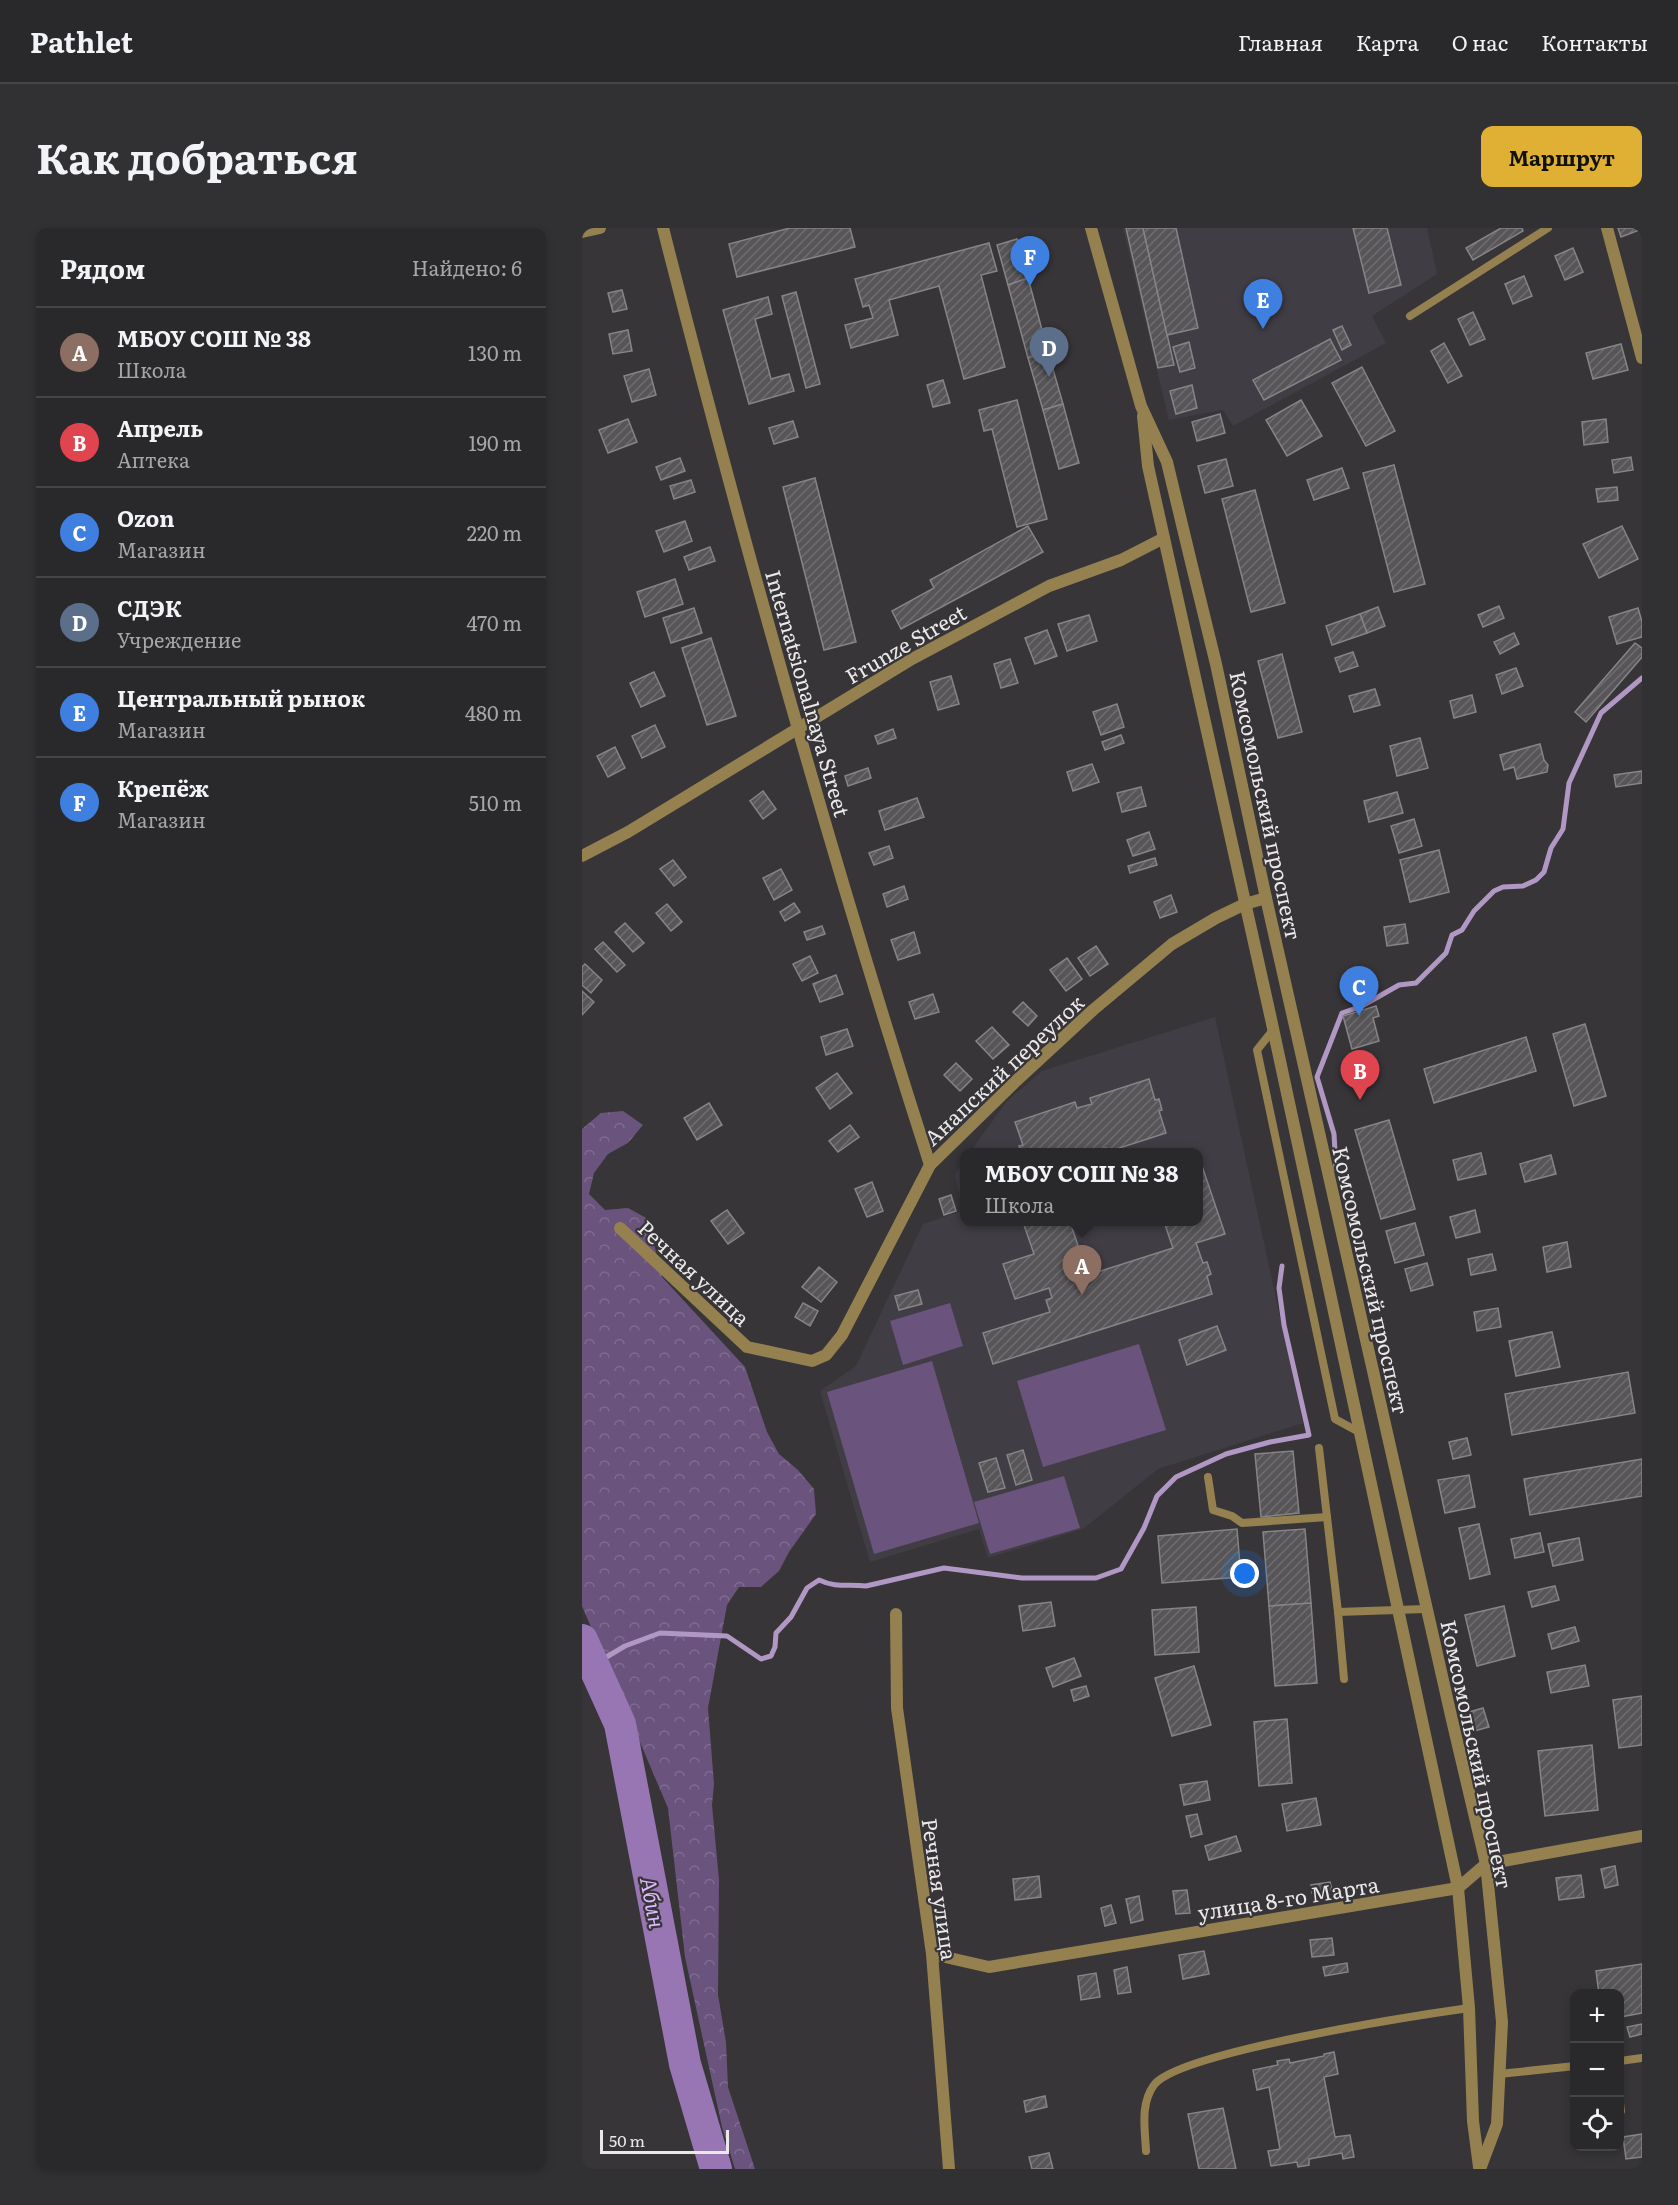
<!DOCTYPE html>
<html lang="ru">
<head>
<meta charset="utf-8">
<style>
  body { margin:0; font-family:Literata,serif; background:#313032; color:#f1f3f6 }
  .controls { position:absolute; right:18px; bottom:18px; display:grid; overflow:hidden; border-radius:12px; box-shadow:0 3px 9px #0003 }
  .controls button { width:54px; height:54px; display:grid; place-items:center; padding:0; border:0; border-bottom:2px solid #454447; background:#29282a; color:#f1f3f6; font:30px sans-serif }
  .scale { position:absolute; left:18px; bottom:15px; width:129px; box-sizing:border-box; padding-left:6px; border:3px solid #eae9ea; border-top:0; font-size:16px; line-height:21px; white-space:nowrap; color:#eae9ea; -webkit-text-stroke:4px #373538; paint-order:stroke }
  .you { position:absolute; left:663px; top:1346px; width:21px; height:21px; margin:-15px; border:4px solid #fff; border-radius:50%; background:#1a73e8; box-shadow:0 0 0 9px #1a73e833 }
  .badge { display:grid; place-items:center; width:39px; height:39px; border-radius:50%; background:#dfb034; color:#fff; font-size:20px; font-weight:700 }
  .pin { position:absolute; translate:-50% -50px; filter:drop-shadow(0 2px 3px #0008) }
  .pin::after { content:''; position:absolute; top:32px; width:21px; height:18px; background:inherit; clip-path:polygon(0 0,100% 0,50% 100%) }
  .popup { position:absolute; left:378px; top:920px; width:243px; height:78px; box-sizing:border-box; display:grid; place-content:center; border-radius:12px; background:#29282a; filter:drop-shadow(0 2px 4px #0005); font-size:20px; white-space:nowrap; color:#a5a6a8 }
  .popup b { font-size:22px; color:#f1f3f6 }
  .popup::after { content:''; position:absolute; left:50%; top:100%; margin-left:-12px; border:12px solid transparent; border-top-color:#29282a }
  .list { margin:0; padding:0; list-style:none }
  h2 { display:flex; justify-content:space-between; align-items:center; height:78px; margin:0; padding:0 24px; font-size:26px }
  h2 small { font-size:20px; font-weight:400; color:#a5a6a8 }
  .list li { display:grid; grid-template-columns:39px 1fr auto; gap:18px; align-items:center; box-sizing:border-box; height:90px; padding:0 24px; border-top:2px solid #454447 }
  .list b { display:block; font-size:22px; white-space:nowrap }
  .list p { margin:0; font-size:20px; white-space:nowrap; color:#a5a6a8 }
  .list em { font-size:20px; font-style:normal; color:#a5a6a8 }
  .icon { flex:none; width:33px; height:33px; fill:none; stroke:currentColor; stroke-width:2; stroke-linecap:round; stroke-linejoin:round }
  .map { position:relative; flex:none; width:1060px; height:1941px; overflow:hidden; border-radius:12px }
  header { display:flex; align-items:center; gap:36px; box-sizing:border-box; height:84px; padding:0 30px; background:#29282a; border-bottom:2px solid #454447 }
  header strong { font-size:28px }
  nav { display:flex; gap:33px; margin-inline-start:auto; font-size:21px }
  .intro { display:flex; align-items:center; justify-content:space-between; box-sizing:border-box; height:144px; padding:0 36px }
  h1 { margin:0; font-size:42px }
  .button { padding:15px 27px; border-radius:12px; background:#dfb034; color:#111; font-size:21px; font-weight:700 }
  main { display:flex; gap:36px; padding:0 36px }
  aside { flex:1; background:#29282a; border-radius:12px; box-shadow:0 3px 9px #0003 }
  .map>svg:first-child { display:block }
</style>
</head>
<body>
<header>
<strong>Pathlet</strong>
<nav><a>Главная</a><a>Карта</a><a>О нас</a><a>Контакты</a></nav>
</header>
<div class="intro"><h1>Как добраться</h1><a class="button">Маршрут</a></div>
<main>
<aside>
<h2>Рядом<small>Найдено: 6</small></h2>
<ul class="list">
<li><span class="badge" style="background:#8d6e63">A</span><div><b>МБОУ СОШ № 38</b><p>Школа</p></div><em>130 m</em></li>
<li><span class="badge" style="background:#e0444e">B</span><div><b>Апрель</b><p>Аптека</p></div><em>190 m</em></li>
<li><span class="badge" style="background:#3f7fe0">C</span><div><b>Ozon</b><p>Магазин</p></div><em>220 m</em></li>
<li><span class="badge" style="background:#5c6f8a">D</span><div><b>СДЭК</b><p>Учреждение</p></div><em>470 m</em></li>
<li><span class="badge" style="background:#3f7fe0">E</span><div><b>Центральный рынок</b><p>Магазин</p></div><em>480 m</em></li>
<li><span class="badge" style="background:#3f7fe0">F</span><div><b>Крепёж</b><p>Магазин</p></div><em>510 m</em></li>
</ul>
</aside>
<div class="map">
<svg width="1060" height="1941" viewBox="0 0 1060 1941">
  <defs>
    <pattern id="forest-crowns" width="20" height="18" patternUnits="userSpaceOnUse" patternTransform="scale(1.5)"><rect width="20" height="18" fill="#6a537d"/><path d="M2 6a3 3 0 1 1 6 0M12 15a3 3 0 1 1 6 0" fill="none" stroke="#7f6c90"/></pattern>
    <pattern id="building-hatch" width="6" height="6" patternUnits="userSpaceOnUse" patternTransform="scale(1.5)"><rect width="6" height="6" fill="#575558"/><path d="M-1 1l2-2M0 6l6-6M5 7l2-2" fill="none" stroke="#6f6d70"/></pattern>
  </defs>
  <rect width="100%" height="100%" fill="#373538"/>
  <g fill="#413d45">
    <polygon points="541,0 845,0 855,46 790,88 804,115 651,198 641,182 587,192"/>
    <polygon points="633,789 721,1195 576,1241 501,1301 406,1330 397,1301 288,1334 238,1163 274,1138 341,996 380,983 373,946 383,932 383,994 617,994 617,924 388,924 425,873 460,843"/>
  </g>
  <g fill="#6a537d">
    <polygon points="368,1075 381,1118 321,1137 308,1093"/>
    <polygon points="557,1116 584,1202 461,1239 435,1153"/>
    <polygon points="350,1133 397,1295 292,1326 245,1164"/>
    <polygon points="482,1248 498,1300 408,1326 392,1274"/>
  </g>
  <polygon fill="url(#forest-crowns)" points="41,883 61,897 46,915 26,926 12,945 7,966 23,982 46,980 66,991 80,1049 163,1139 185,1204 197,1226 216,1242 232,1261 234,1286 207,1324 197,1343 179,1359 157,1359 145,1377 126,1480 132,1556 130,1577 137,1652 136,1767 144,1814 146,1859 173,1941 153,1941 140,1899 103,1729 86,1580 0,1378 0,901 19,885"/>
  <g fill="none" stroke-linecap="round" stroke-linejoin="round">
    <g stroke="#b198c4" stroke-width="5">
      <polyline points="754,941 752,906 735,849 760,785 780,778 817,757 834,755 864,725 870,707 880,702 892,683 912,663 921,659 941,658 954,652 962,644 969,620 981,601 987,555 1019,485 1060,450"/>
      <path d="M11,1437l32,-19 35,-13 67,3 34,23 10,-3 4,-9 1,-14 15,-16 16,-29 12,-8c17,8 29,4 47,6l78,-18 78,10h74l25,-9 23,-41 13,-32 19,-19 50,-23 44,-12 39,-7 -25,-110 -5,-37 3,-22"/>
    </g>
    <polyline stroke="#9875b3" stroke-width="32" points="0,1412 38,1496 103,1836 134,1941"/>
  </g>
  <g fill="url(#building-hatch)" stroke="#858487" stroke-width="1.5">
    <polygon points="208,0 268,0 273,19 155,49 147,16"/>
    <polygon points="544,0 561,0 592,137 576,140"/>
    <polygon points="561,0 594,0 616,100 585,107"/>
    <polygon points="771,0 805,0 819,57 787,65"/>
    <polygon points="919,0 940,0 941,3 891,32 884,20"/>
    <polygon points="1036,0 1060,0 1060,1 1039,9"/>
    <polygon points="435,11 446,50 426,57 415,17"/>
    <polygon points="407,15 415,43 399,47 423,139 382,151 357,58 307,72 316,107 269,120 263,97 291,90 287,77 281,79 273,51"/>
    <polygon points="991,20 1001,44 983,52 973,28"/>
    <polygon points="942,48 950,68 931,76 923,56"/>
    <polygon points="446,50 466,124 446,130 426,57"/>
    <polygon points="40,62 45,81 31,84 26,65"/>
    <polygon points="214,64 238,156 224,160 200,68"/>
    <polygon points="186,69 190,86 173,91 189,151 207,146 212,163 167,176 141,82"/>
    <polygon points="891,84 903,111 888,117 876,91"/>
    <polygon points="760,98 769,117 760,122 751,102"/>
    <polygon points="46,102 50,123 31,126 27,106"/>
    <polygon points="748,111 759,132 682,172 671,152"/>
    <polygon points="607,114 613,140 598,144 591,119"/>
    <polygon points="862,115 880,148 866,155 849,123"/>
    <polygon points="1039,116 1046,142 1011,151 1004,125"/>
    <polygon points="466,124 481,176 461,182 446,130"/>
    <polygon points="780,139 813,203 784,218 750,155"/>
    <polygon points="67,141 74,167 50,174 42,148"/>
    <polygon points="361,152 368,175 351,179 345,157"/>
    <polygon points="610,157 615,180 594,186 588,163"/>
    <polygon points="435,172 465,291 435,299 410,201 402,203 397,182"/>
    <polygon points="719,172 740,208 705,228 684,192"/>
    <polygon points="481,176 497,235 477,241 461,182"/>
    <polygon points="638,186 643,205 615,213 610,194"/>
    <polygon points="46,191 55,214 26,225 17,202"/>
    <polygon points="1024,191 1026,214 1002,217 1000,194"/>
    <polygon points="211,193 216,209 192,216 187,200"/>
    <polygon points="1049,229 1051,242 1032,245 1030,232"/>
    <polygon points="98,230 103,243 79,252 74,239"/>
    <polygon points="644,231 651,258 623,265 616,238"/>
    <polygon points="812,237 843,356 812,364 781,245"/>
    <polygon points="760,240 767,260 732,272 725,252"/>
    <polygon points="233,250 274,414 242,422 201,259"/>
    <polygon points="109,252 113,264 92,271 88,258"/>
    <polygon points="1035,259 1036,272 1016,274 1014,261"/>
    <polygon points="673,262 703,375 669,384 640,271"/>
    <polygon points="103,293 110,313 82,324 74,303"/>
    <polygon points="446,298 461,324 319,401 310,383 352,360 348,352"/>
    <polygon points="1040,298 1056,331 1017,350 1001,316"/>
    <polygon points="128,319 133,333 107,342 102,329"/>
    <polygon points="93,351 101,376 63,389 55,364"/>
    <polygon points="917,378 922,390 901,399 896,387"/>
    <polygon points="796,379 803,398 785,405 778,386"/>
    <polygon points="112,380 120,405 89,415 81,390"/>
    <polygon points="1056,380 1060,394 1060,409 1035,416 1027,389"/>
    <polygon points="778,386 785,405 750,417 744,398"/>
    <polygon points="507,387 515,413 485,423 476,396"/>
    <polygon points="465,402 475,428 453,436 443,410"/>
    <polygon points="932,405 937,416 918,426 912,414"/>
    <polygon points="129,410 154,488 125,497 100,420"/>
    <polygon points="1053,415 1060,420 1060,429 1004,494 993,484"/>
    <polygon points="771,424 776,438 758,444 753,430"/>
    <polygon points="700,426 720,504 696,510 676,433"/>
    <polygon points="428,431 436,455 419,460 412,436"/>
    <polygon points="934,440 941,458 920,466 914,447"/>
    <polygon points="72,444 83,468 59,479 48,455"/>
    <polygon points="369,448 377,476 356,482 348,454"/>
    <polygon points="793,461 798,477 772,484 767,468"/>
    <polygon points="890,467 894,484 872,490 868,473"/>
    <polygon points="535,476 542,499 519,507 511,484"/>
    <polygon points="73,497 83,519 60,530 50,508"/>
    <polygon points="311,501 314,510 296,516 293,508"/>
    <polygon points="539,507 542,515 523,522 520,514"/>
    <polygon points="838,510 846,540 815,548 808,518"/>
    <polygon points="958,516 962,532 966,537 965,544 935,551 932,539 922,542 918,527"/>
    <polygon points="33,519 43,540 26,549 15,528"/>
    <polygon points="510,536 517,554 491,563 485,544"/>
    <polygon points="286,540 289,550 266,558 263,548"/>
    <polygon points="1060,543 1060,555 1034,559 1032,547"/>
    <polygon points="559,559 564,578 540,584 535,565"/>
    <polygon points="181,563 194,581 181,591 168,573"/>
    <polygon points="815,564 821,585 787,594 782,573"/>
    <polygon points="335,570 342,589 303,602 297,583"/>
    <polygon points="832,591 840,618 817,625 809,598"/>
    <polygon points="567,604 573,621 551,628 545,612"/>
    <polygon points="307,618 311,630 292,637 287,625"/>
    <polygon points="857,622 867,664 828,674 818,632"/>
    <polygon points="573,630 575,637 548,645 546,638"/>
    <polygon points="91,632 104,649 92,658 78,641"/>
    <polygon points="199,641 210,662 192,672 181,650"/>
    <polygon points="322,658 326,671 305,679 301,666"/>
    <polygon points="589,667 595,684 578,690 572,674"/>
    <polygon points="212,675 218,684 203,693 198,684"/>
    <polygon points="85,676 100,694 89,703 74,685"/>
    <polygon points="43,695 62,715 51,724 33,704"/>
    <polygon points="823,696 826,715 805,718 802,699"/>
    <polygon points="240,698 243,706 225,712 222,704"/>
    <polygon points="332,704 338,725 316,732 309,712"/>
    <polygon points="21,714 43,737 35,744 13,721"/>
    <polygon points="514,718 526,736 508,748 496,730"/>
    <polygon points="228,728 236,745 220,753 211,736"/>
    <polygon points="485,730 500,751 484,763 468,742"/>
    <polygon points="3,736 20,752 9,765 0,757 0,739"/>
    <polygon points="254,747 261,766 238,774 231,756"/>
    <polygon points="0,763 12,774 0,787"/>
    <polygon points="351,766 357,784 333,791 327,774"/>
    <polygon points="441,774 455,788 446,798 431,784"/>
    <polygon points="794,778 797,788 791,790 797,813 770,821 761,788"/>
    <polygon points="1003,796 1024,868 992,878 971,806"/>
    <polygon points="410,799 427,817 411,831 394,813"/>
    <polygon points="265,801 271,818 244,827 239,809"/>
    <polygon points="944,809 954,843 852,875 842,841"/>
    <polygon points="374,835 390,851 378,863 362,847"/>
    <polygon points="255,845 270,865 248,881 234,860"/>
    <polygon points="567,851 573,872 577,871 580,882 577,883 584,905 525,924 524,920 509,924 439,924 437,918 441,917 433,894 493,874 495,880 510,876 508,870"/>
    <polygon points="127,875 140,897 115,912 102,890"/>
    <polygon points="807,892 833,981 799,991 773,902"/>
    <polygon points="268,897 277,909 256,924 247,913"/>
    <polygon points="899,925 904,946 876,952 871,932"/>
    <polygon points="969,927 974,946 943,954 938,936"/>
    <polygon points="617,929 643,1006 614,1015 621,1035 625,1034 629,1046 625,1048 630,1066 411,1136 401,1105 468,1084 464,1072 470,1070 467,1060 433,1071 421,1036 452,1026 441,994 488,994 506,1047 591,1020 582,994 579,995 578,994 617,994"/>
    <polygon points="290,954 301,983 285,989 273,961"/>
    <polygon points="369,967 374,983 362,987 357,971"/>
    <polygon points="145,982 162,1005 146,1016 129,993"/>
    <polygon points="893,982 898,1004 874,1010 868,989"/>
    <polygon points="833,995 842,1027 813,1035 804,1003"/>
    <polygon points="985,1014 989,1039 965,1044 961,1019"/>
    <polygon points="910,1026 914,1042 889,1047 886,1031"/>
    <polygon points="845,1035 851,1057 829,1063 823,1041"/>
    <polygon points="237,1039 255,1054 239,1074 220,1059"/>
    <polygon points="336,1062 340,1076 317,1082 313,1068"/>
    <polygon points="221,1075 236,1083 228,1098 213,1089"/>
    <polygon points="916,1080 919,1099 895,1103 892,1084"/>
    <polygon points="635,1098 644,1122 605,1137 597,1112"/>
    <polygon points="970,1104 978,1139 934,1148 927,1113"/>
    <polygon points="1046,1144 1053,1185 930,1207 923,1166"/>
    <polygon points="885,1210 889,1227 871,1231 867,1214"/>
    <polygon points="441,1222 450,1252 434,1257 425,1227"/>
    <polygon points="711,1223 717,1285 679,1289 673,1226"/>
    <polygon points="414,1230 423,1260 406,1264 397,1235"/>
    <polygon points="1060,1231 1060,1268 948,1287 942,1251"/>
    <polygon points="887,1247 893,1279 863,1285 856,1252"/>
    <polygon points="897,1296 908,1346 888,1351 877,1300"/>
    <polygon points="655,1301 659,1349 580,1355 576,1308"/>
    <polygon points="723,1301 729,1375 687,1378 681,1304"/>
    <polygon points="958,1305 962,1324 933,1330 929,1311"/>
    <polygon points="997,1310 1001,1332 971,1338 966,1316"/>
    <polygon points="973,1358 977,1372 950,1379 946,1364"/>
    <polygon points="469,1374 473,1398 441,1403 437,1378"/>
    <polygon points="729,1375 735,1455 693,1458 687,1378"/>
    <polygon points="922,1378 933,1428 895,1438 883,1387"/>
    <polygon points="614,1379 617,1424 573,1427 570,1382"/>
    <polygon points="993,1399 997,1413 970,1421 966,1406"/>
    <polygon points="492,1430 499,1448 471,1459 464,1440"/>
    <polygon points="1003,1437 1007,1458 969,1465 965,1444"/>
    <polygon points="612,1438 629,1497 590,1508 573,1450"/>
    <polygon points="504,1458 507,1468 492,1473 489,1462"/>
    <polygon points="1060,1468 1060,1517 1037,1520 1031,1472"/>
    <polygon points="901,1480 907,1499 892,1503 887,1484"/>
    <polygon points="705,1491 710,1555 677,1558 672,1494"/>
    <polygon points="1010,1517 1016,1582 963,1588 956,1523"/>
    <polygon points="625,1553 628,1572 602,1577 598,1557"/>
    <polygon points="734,1570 739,1597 705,1603 700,1576"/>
    <polygon points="615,1586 620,1606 609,1609 604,1588"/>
    <polygon points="654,1608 659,1623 627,1632 623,1618"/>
    <polygon points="1033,1638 1036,1657 1023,1660 1019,1641"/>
    <polygon points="999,1647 1002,1669 977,1672 974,1650"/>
    <polygon points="457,1648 459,1669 433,1672 431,1651"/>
    <polygon points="748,1654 750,1662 730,1665 729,1657"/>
    <polygon points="605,1662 608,1685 594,1686 591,1663"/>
    <polygon points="557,1668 561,1692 549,1695 544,1671"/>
    <polygon points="529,1677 534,1695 523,1698 519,1680"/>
    <polygon points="750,1710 752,1727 730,1729 728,1712"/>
    <polygon points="622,1723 627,1746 601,1751 597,1727"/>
    <polygon points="765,1735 766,1744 743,1748 741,1739"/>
    <polygon points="1060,1736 1060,1785 1038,1789 1038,1766 1017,1766 1014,1743"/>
    <polygon points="545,1739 549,1764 536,1766 532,1742"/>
    <polygon points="514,1745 518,1769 499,1772 496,1748"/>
    <polygon points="1060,1796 1060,1806 1048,1809 1045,1799"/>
    <polygon points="752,1824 756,1846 742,1849 753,1909 768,1907 772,1929 761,1931 760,1925 727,1931 727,1937 716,1939 715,1934 689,1938 686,1923 698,1921 687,1859 675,1862 671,1842 696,1837 695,1833 707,1831 708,1835 742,1828 742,1826"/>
    <polygon points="463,1868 465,1879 444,1884 442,1873"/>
    <polygon points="641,1880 654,1941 617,1941 606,1886"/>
    <polygon points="1060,1906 1060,1929 1044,1931 1041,1909"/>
    <polygon points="467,1925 471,1941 450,1941 447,1929"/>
  </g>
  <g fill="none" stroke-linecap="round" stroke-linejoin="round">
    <g stroke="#95804f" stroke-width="8">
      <polyline points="828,88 966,0"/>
      <polyline points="691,802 675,822 753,1191 777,1204"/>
      <polyline points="737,1220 756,1384"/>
      <polyline points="626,1249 631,1282 650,1288 660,1295 745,1289"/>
      <polyline points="762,1451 756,1384 844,1381"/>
      <polyline points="1038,1833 1060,1830"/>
      <polyline points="917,1846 993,1838"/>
      <polyline points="1038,1875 1039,1883"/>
      <path d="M564,1923c-1,-22 -6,-47 8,-66 24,-33 265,-70 315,-77"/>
    </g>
    <g stroke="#95804f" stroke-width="12">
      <path d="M81,0c80,315 168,628 267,937"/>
      <polyline points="509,0 559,178 585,234 609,334 634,436 684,670 870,1492 904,1636 920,1794 915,1896 898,1941"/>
      <polyline points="1025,0 1060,130"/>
      <polyline points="0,4 18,0"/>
      <polyline points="561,188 566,238 689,791 876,1660 887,1780 891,1893 897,1939"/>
      <polyline points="0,628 46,604 330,431 467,358 539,332 582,310"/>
      <polyline points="38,1000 165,1119 230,1133 244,1127 260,1107 348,937 434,853 511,782 590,716 634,690 663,676 684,670"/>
      <polyline points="314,1386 315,1480 350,1726 367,1941"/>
      <polyline points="350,1726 407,1739 876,1660 904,1636 1060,1608"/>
    </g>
  </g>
  <g text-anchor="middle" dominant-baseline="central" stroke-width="4.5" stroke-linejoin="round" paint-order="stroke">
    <g font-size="21" fill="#eae9ea" stroke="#373538">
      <text transform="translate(323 415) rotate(-30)">Frunze Street</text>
      <text transform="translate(227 465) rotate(74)">Internatsionalnaya Street</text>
      <text transform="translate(685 577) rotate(78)">Комсомольский проспект</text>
      <text transform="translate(421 841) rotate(-43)">Анапский переулок</text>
      <text transform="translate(113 1044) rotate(43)">Речная улица</text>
      <text transform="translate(790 1052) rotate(77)">Комсомольский проспект</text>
      <text transform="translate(896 1526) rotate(78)">Комсомольский проспект</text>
      <text transform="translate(359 1661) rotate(82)">Речная улица</text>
      <text transform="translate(706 1669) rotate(-9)">улица 8-го Марта</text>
    </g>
    <g font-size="22" font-style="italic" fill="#dfb9fe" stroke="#373538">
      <text transform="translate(72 1674) rotate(79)">Абин</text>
    </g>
  </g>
</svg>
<div class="controls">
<button>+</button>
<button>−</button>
<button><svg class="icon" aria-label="locate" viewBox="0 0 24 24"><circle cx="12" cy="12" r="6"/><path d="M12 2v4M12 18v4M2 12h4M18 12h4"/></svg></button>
</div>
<div class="scale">50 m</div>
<div class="you"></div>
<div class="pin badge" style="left:500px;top:1067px;background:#8d6e63">A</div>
<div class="popup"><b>МБОУ СОШ № 38</b>Школа</div>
<div class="pin badge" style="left:778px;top:872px;background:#e0444e">B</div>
<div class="pin badge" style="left:777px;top:788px;background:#3f7fe0">C</div>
<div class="pin badge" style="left:467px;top:149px;background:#5c6f8a">D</div>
<div class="pin badge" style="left:681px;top:101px;background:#3f7fe0">E</div>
<div class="pin badge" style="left:448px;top:58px;background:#3f7fe0">F</div>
</div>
</main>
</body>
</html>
